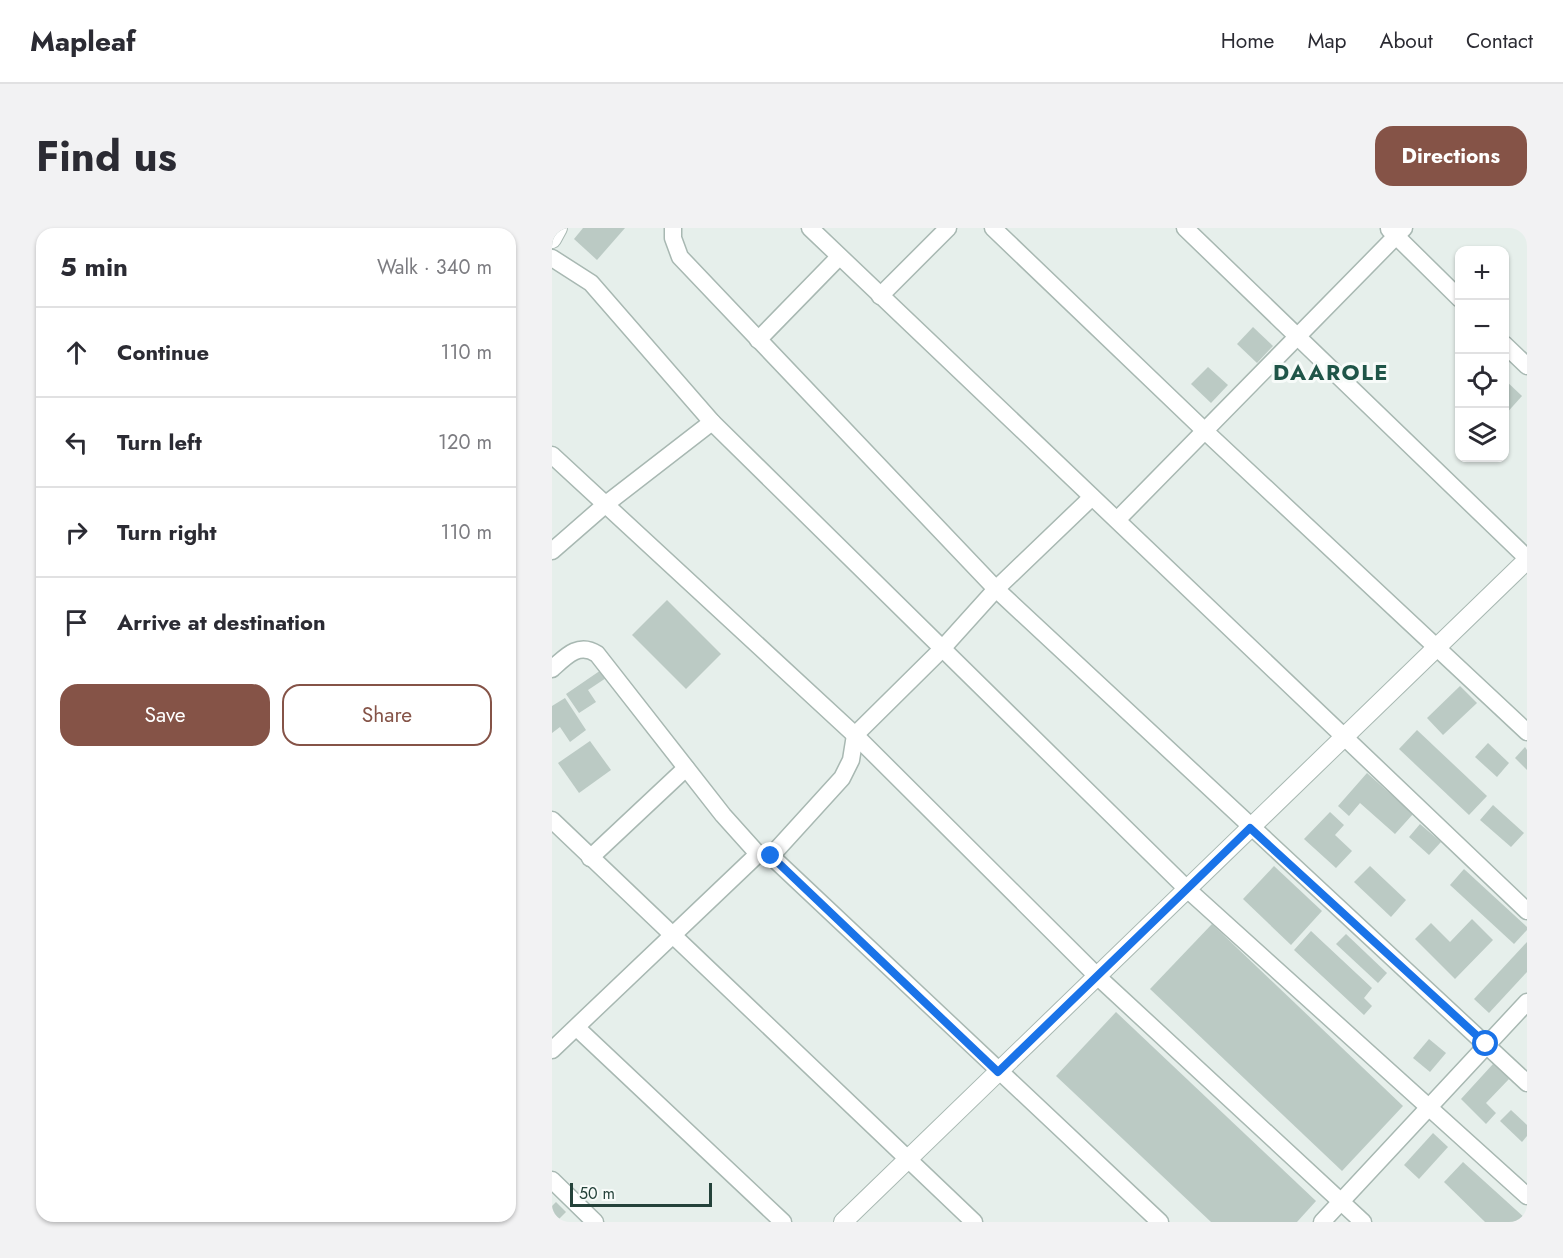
<!DOCTYPE html>
<html lang="en">
<head>
<meta charset="utf-8">
<style>
  body { margin:0; font-family:Jost,sans-serif; background:#f2f2f3; color:#2b2b33 }
  .controls { position:absolute; right:18px; top:18px; display:grid; overflow:hidden; border-radius:12px; box-shadow:0 2px 4px #0004 }
  .controls button { width:54px; height:54px; display:grid; place-items:center; padding:0; border:0; border-bottom:2px solid #e1e1e2; background:#fff; color:#2b2b33; font:30px sans-serif }
  .scale { position:absolute; left:18px; bottom:15px; width:142px; box-sizing:border-box; padding-left:6px; border:3px solid #24423a; border-top:0; font-size:16px; line-height:21px; white-space:nowrap; color:#24423a; -webkit-text-stroke:4px #f7fbf9; paint-order:stroke }
  .stop { position:absolute; width:18px; height:18px; margin:-14px; border:4px solid #1a73e8; border-radius:50%; background:#fff }
  .stop.end { background:#1a73e8; border-color:#fff; box-shadow:0 2px 6px #0008 }
  .list { margin:0; padding:0; list-style:none }
  h2 { display:flex; justify-content:space-between; align-items:center; height:78px; margin:0; padding:0 24px; font-size:26px }
  h2 small { font-size:20px; font-weight:400; color:#7c7c81 }
  .list li { display:grid; grid-template-columns:39px 1fr auto; gap:18px; align-items:center; box-sizing:border-box; height:90px; padding:0 24px; border-top:2px solid #e1e1e2 }
  .list b { display:block; font-size:22px; white-space:nowrap }
  .list em { font-size:20px; font-style:normal; color:#7c7c81 }
  .actions { display:flex; gap:12px; padding:18px 24px }
  .actions a { flex:1; padding:14px 0; border:2px solid #855347; border-radius:18px; text-align:center; font-size:21px; color:#855347 }
  .actions .main { background:#855347; color:#fff }
  .icon { flex:none; width:33px; height:33px; fill:none; stroke:currentColor; stroke-width:2; stroke-linecap:round; stroke-linejoin:round }
  .map { position:relative; flex:none; width:975px; height:994px; overflow:hidden; border-radius:18px }
  header { display:flex; align-items:center; gap:36px; box-sizing:border-box; height:84px; padding:0 30px; background:#fff; border-bottom:2px solid #e1e1e2 }
  header strong { font-size:28px }
  nav { display:flex; gap:33px; margin-inline-start:auto; font-size:21px }
  .intro { display:flex; align-items:center; justify-content:space-between; box-sizing:border-box; height:144px; padding:0 36px }
  h1 { margin:0; font-size:42px }
  .button { padding:15px 27px; border-radius:18px; background:#855347; color:#fff; font-size:21px; font-weight:700 }
  main { display:flex; gap:36px; padding:0 36px }
  aside { flex:1; background:#fff; border-radius:18px; box-shadow:0 2px 4px #0004 }
  .map>svg:first-child { display:block }
</style>
</head>
<body>
<header>
<strong>Mapleaf</strong>
<nav><a>Home</a><a>Map</a><a>About</a><a>Contact</a></nav>
</header>
<div class="intro"><h1>Find us</h1><a class="button">Directions</a></div>
<main>
<aside>
<h2>5 min<small>Walk · 340 m</small></h2>
<ul class="list">
<li><svg class="icon" aria-label="ahead" viewBox="0 0 24 24"><path d="M12 20V5M6 11l6-6 6 6"/></svg><div><b>Continue</b></div><em>110 m</em></li>
<li><svg class="icon" aria-label="left" viewBox="0 0 24 24"><path d="M17 20v-9H6M10 6l-5 5 5 5"/></svg><div><b>Turn left</b></div><em>120 m</em></li>
<li><svg class="icon" aria-label="right" viewBox="0 0 24 24"><path d="M7 20v-9h11M14 6l5 5-5 5"/></svg><div><b>Turn right</b></div><em>110 m</em></li>
<li><svg class="icon" aria-label="arrive" viewBox="0 0 24 24"><path d="M6 21V4h12l-3 4 3 4H6"/></svg><div><b>Arrive at destination</b></div></li>
</ul>
<div class="actions"><a class="main">Save</a><a>Share</a></div>
</aside>
<div class="map">
<svg width="975" height="994" viewBox="0 0 975 994">
  <rect width="100%" height="100%" fill="#e6efeb"/>
  <g fill="#bbcac4">
    <polygon points="31,0 73,0 45,32 22,11"/>
    <polygon points="701,99 721,118 705,135 685,116"/>
    <polygon points="656,139 676,157 659,175 639,156"/>
    <polygon points="952,151 970,168 952,188"/>
    <polygon points="115,372 169,426 134,461 80,407"/>
    <polygon points="52,440 57,448 36,462 44,474 27,485 14,466"/>
    <polygon points="908,458 925,475 891,507 875,490"/>
    <polygon points="13,470 34,502 18,514 8,499 0,505 0,478"/>
    <polygon points="865,502 935,568 917,587 847,521"/>
    <polygon points="38,513 59,542 27,565 6,535"/>
    <polygon points="936,515 957,535 945,549 923,529"/>
    <polygon points="973,519 975,522 975,542 963,530"/>
    <polygon points="815,545 861,586 843,606 808,575 797,588 786,578"/>
    <polygon points="941,577 972,605 959,619 928,592"/>
    <polygon points="778,584 792,597 783,607 800,623 784,640 752,611"/>
    <polygon points="868,596 889,614 877,627 857,609"/>
    <polygon points="722,638 770,683 739,717 691,671"/>
    <polygon points="818,638 854,672 839,689 802,654"/>
    <polygon points="912,641 975,699 975,702 962,716 898,657"/>
    <polygon points="920,691 941,712 903,751 863,711 879,695 898,714"/>
    <polygon points="660,696 851,878 790,943 598,761"/>
    <polygon points="759,703 820,760 812,770 820,778 812,787 742,722"/>
    <polygon points="794,706 835,745 826,755 784,716"/>
    <polygon points="975,714 975,744 937,785 922,771"/>
    <polygon points="564,784 764,973 745,994 659,994 504,848"/>
    <polygon points="877,811 894,825 878,844 861,830"/>
    <polygon points="941,836 957,851 934,875 944,885 934,896 909,871"/>
    <polygon points="959,882 975,897 975,908 970,914 948,893"/>
    <polygon points="881,905 896,919 867,951 852,937"/>
    <polygon points="911,934 975,992 975,994 933,994 892,954"/>
    <polygon points="4,974 14,984 4,994 0,994 0,978"/>
  </g>
  <g fill="none" stroke-linecap="round" stroke-linejoin="round">
    <g stroke="#a8b8b2" stroke-width="19">
      <g id="minor">
        <polyline points="121,0 121,10 128,29 444,361 975,855"/>
        <polyline points="258,0 975,683"/>
        <polyline points="441,0 654,204 975,504"/>
        <polyline points="633,0 975,330"/>
        <polyline points="837,1 908,71"/>
        <polyline points="0,30 39,55 160,194 635,661 975,968"/>
        <polyline points="328,68 396,0"/>
        <polyline points="206,112 287,29"/>
        <polyline points="952,116 975,138"/>
        <polyline points="0,227 303,507 545,748 811,994"/>
        <polyline points="565,292 852,0"/>
        <polyline points="0,323 54,276 160,194"/>
        <path d="M0,441c14,-13 27,-27 45,-15l126,161 35,39"/>
        <polyline points="0,592 422,994"/>
        <polyline points="219,628 290,550 299,532 303,507 389,422 444,361 540,269"/>
        <polyline points="38,630 134,540"/>
        <polyline points="25,800 231,994"/>
        <polyline points="0,822 206,626 219,628 608,994"/>
        <polyline points="0,952 43,994"/>
        <polyline points="770,994 975,774"/>
      </g>
    </g>
    <g stroke="#a8b8b2" stroke-width="20">
      <g id="tertiary">
        <polyline points="0,11 6,0"/>
        <polyline points="291,994 975,332"/>
      </g>
    </g>
    <use href="#minor" stroke="#fff" stroke-width="16"/>
    <use href="#tertiary" stroke="#fff" stroke-width="18"/>
  </g>
  <g fill="none" stroke-linecap="round" stroke-linejoin="round">
    <polyline stroke="#1a73e8" stroke-width="8" points="219,628 446,844 698,600 934,816"/>
  </g>
  <g text-anchor="middle" dominant-baseline="central" stroke-width="6" stroke-linejoin="round" paint-order="stroke">
    <g font-size="22" font-weight="bold" letter-spacing="1.5" fill="#1f5548" stroke="#f7fbf9">
      <text x="779" y="144">DAAROLE</text>
    </g>
  </g>
</svg>
<div class="controls">
<button>+</button>
<button>−</button>
<button><svg class="icon" aria-label="locate" viewBox="0 0 24 24"><circle cx="12" cy="12" r="6"/><path d="M12 2v4M12 18v4M2 12h4M18 12h4"/></svg></button>
<button><svg class="icon" aria-label="layers" viewBox="0 0 24 24"><path d="M12 4l9 5-9 5-9-5zM3 14l9 5 9-5"/></svg></button>
</div>
<div class="scale">50 m</div>
<div class="stop" style="left:934px;top:816px"></div>
<div class="stop end" style="left:219px;top:628px"></div>
</div>
</main>
</body>
</html>
